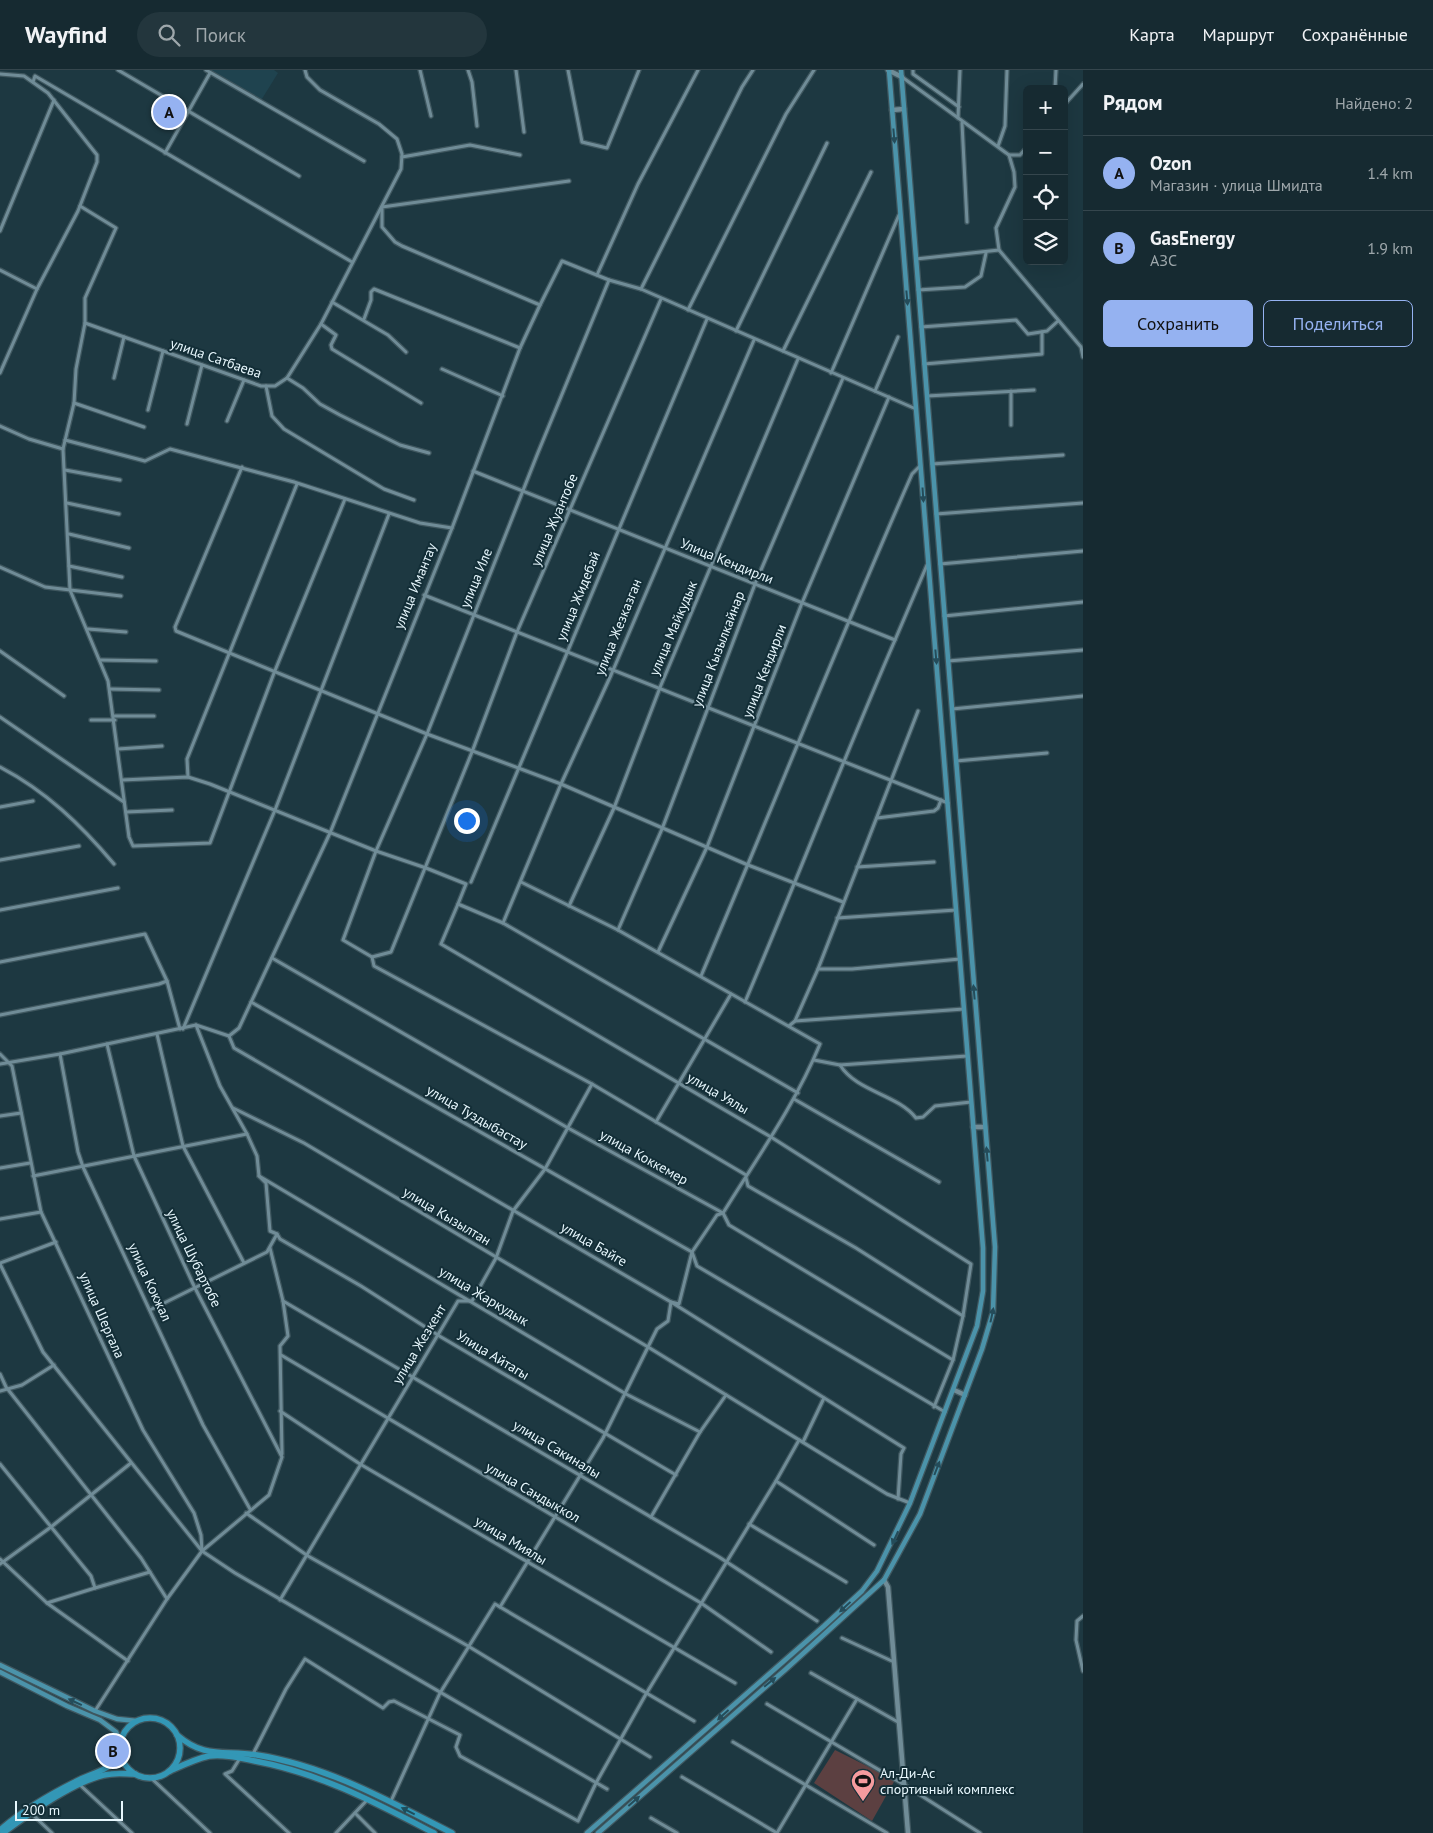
<!DOCTYPE html>
<html lang="ru">
<head>
<meta charset="utf-8">
<style>
  body { margin:0; font-family:"PT Sans",sans-serif; background:#23363d; color:#f1f3f6 }
  .controls { position:absolute; right:15px; top:15px; display:grid; overflow:hidden; border-radius:8px; box-shadow:0 5px 20px #0002 }
  .controls button { width:45px; height:45px; display:grid; place-items:center; padding:0; border:0; border-bottom:1px solid #35464d; background:#162a31; color:#f1f3f6; font:25px sans-serif }
  .scale { position:absolute; left:15px; bottom:12px; width:108px; box-sizing:border-box; padding-left:5px; border:2px solid #e7f7fd; border-top:0; font-size:14px; line-height:18px; white-space:nowrap; color:#e7f7fd; -webkit-text-stroke:4px #132e37; paint-order:stroke }
  .you { position:absolute; left:466px; top:750px; width:18px; height:18px; margin:-12px; border:4px solid #fff; border-radius:50%; background:#1a73e8; box-shadow:0 0 0 8px #1a73e833 }
  .badge { display:grid; place-items:center; width:32px; height:32px; border-radius:50%; background:#95b2f1; color:#111; font-size:16px; font-weight:700 }
  .pin { position:absolute; translate:-50% -50%; border:2px solid #fff; box-shadow:0 1px 5px #0006 }
  .list { margin:0; padding:0; list-style:none }
  h2 { display:flex; justify-content:space-between; align-items:center; height:65px; margin:0; padding:0 20px; font-size:21px }
  h2 small { font-size:16px; font-weight:400; color:#9ea7ab }
  .list li { display:grid; grid-template-columns:32px 1fr auto; gap:15px; align-items:center; box-sizing:border-box; height:75px; padding:0 20px; border-top:1px solid #35464d }
  .list b { display:block; font-size:19px; white-space:nowrap }
  .list p { margin:0; font-size:16px; white-space:nowrap; color:#9ea7ab }
  .list em { font-size:16px; font-style:normal; color:#9ea7ab }
  .actions { display:flex; gap:10px; padding:15px 20px }
  .actions a { flex:1; padding:11px 0; border:1px solid #95b2f1; border-radius:8px; text-align:center; font-size:18px; color:#95b2f1 }
  .actions .main { background:#95b2f1; color:#111 }
  .icon { flex:none; width:28px; height:28px; fill:none; stroke:currentColor; stroke-width:2; stroke-linecap:round; stroke-linejoin:round }
  .map { position:relative; flex:none; width:1083px; height:1763px; overflow:hidden }
  header { display:flex; align-items:center; gap:30px; box-sizing:border-box; height:70px; padding:0 25px; background:#162a31; border-bottom:1px solid #35464d }
  header strong { font-size:24px }
  nav { display:flex; gap:28px; margin-inline-start:auto; font-size:18px }
  .search { width:350px; height:45px; background:#23363d; display:flex; align-items:center; gap:12px; box-sizing:border-box; padding:0 18px; border-radius:28px; color:#9ea7ab; font-size:19px }
  main { display:flex }
  aside { flex:1; background:#162a31 }
  .map>svg:first-child { display:block }
</style>
</head>
<body>
<header>
<strong>Wayfind</strong>
<div class="search"><svg class="icon" aria-label="search" viewBox="0 0 24 24"><circle cx="10" cy="10" r="6"/><path d="M15 15l6 6"/></svg>Поиск</div>
<nav><a>Карта</a><a>Маршрут</a><a>Сохранённые</a></nav>
</header>
<main>
<div class="map">
<svg width="1083" height="1763" viewBox="0 0 1083 1763">
  <rect width="100%" height="100%" fill="#1d3841"/>
  <polygon fill="#1f434f" points="206,0 274,0 278,3 260,32"/>
  <polygon fill="#5c4041" points="835,1680 895,1710 872,1751 814,1713"/>
  <g fill="none" stroke-linecap="round" stroke-linejoin="round">
    <g stroke="#3f575f" stroke-width="5.5">
      <g id="street">
        <polyline points="118,0 299,106"/>
        <polyline points="206,0 364,91"/>
        <polyline points="420,0 431,46"/>
        <polyline points="468,0 472,12 477,56"/>
        <polyline points="516,0 524,62"/>
        <polyline points="568,0 582,72 607,78 639,0"/>
        <polyline points="913,0 913,4 959,37"/>
        <polyline points="0,4 24,6 48,23 97,85 97,92 78,141 37,219 0,303"/>
        <polyline points="902,7 1009,85 1020,85 1027,77"/>
        <polyline points="33,12 35,6 352,192"/>
        <polyline points="1055,19 1056,0"/>
        <polyline points="1064,35 1083,14"/>
        <polyline points="958,48 960,0"/>
        <polyline points="962,53 967,152"/>
        <polyline points="998,76 1005,56 1007,0"/>
        <polyline points="165,83 210,3"/>
        <polyline points="1009,85 1014,102 1015,117 996,158 999,180 1081,277 1083,287"/>
        <polyline points="402,87 470,75 520,85"/>
        <polyline points="569,111 382,137 382,157 395,172 402,176 540,235 562,191 609,210 641,219 916,339"/>
        <polyline points="80,136 116,158 85,228 85,253 76,299 74,333 63,379 70,520 108,611 129,767 133,776 210,773 274,603 345,429"/>
        <polyline points="0,161 54,30"/>
        <polyline points="916,189 999,180"/>
        <polyline points="0,200 37,219"/>
        <polyline points="597,205 638,114 698,0"/>
        <polyline points="641,219 742,17 753,0"/>
        <polyline points="918,220 965,217 981,206 986,183"/>
        <polyline points="332,232 388,265 406,282"/>
        <polyline points="688,240 786,44 814,0"/>
        <polyline points="364,249 371,230 371,222 374,219 520,278 540,235"/>
        <polyline points="85,253 261,316 275,316 287,308 321,254 401,99 402,84 397,69 379,54 320,20 307,7 305,0"/>
        <polyline points="321,254 336,265 331,275 332,279 421,333"/>
        <polyline points="921,257 1016,250 1028,264 1047,261 1058,251"/>
        <polyline points="736,261 827,73"/>
        <polyline points="783,281 871,102"/>
        <polyline points="924,294 1042,284 1042,262"/>
        <polyline points="442,299 503,326"/>
        <polyline points="831,303 899,145"/>
        <polyline points="114,308 124,267"/>
        <polyline points="287,308 303,318 320,334 340,345 400,375 429,383"/>
        <polyline points="266,316 272,346 284,359 384,419 414,430"/>
        <polyline points="875,321 898,267"/>
        <polyline points="927,326 1034,320"/>
        <polyline points="74,333 144,357"/>
        <polyline points="148,340 163,281"/>
        <polyline points="227,351 244,310"/>
        <polyline points="187,354 202,295"/>
        <polyline points="1011,355 1011,321"/>
        <polyline points="0,356 29,369 63,379"/>
        <polyline points="65,370 145,391 170,379 294,412 420,453 452,458"/>
        <polyline points="932,394 1063,385"/>
        <polyline points="242,397 175,557 176,561 427,664 537,385 609,210"/>
        <polyline points="65,400 120,410"/>
        <polyline points="473,401 895,570 927,495"/>
        <polyline points="67,433 119,444"/>
        <polyline points="936,444 1083,433"/>
        <polyline points="69,464 129,478"/>
        <polyline points="940,494 1083,481"/>
        <polyline points="69,496 122,507"/>
        <polyline points="0,497 45,517 121,526"/>
        <polyline points="424,525 948,733"/>
        <polyline points="944,546 1083,532"/>
        <polyline points="88,559 126,562"/>
        <polyline points="0,581 64,626"/>
        <polyline points="100,590 156,591"/>
        <polyline points="948,591 1083,580"/>
        <polyline points="110,619 159,620"/>
        <polyline points="952,639 1083,626"/>
        <polyline points="918,641 818,899 852,899 960,889"/>
        <polyline points="114,646 154,646"/>
        <polyline points="0,647 124,732"/>
        <polyline points="91,650 115,650"/>
        <polyline points="118,679 162,676"/>
        <polyline points="956,691 1047,683"/>
        <path d="M0,697c46,24 81,58 114,97"/>
        <polyline points="188,707 187,689 297,414"/>
        <polyline points="122,710 188,707 210,714 376,781 427,664 561,714 748,795 843,832"/>
        <polyline points="0,737 33,731"/>
        <polyline points="126,742 172,740"/>
        <polyline points="877,748 934,741 938,738 941,730"/>
        <polyline points="0,790 79,776"/>
        <polyline points="857,797 934,792"/>
        <polyline points="471,812 707,249"/>
        <path d="M521,812l97,48 202,114c-25,61 -63,114 -97,169l-6,2 -25,37 5,14 248,146"/>
        <polyline points="458,834 441,874 771,1067 971,1194 963,1246"/>
        <polyline points="569,836 614,738 661,615 798,289"/>
        <polyline points="0,840 118,818"/>
        <polyline points="837,848 956,840"/>
        <polyline points="503,853 561,714 611,605 754,270"/>
        <polyline points="618,860 662,759 755,514 843,308"/>
        <polyline points="658,882 707,777 802,533 889,327"/>
        <polyline points="372,887 391,882 472,682 517,562 661,229"/>
        <polyline points="272,888 568,1058 723,1143 729,1155 953,1290 934,1337"/>
        <polyline points="0,892 145,864 167,911"/>
        <path d="M701,906c71,-167 138,-336 211,-502l8,-8"/>
        <path d="M745,932c51,-120 98,-242 150,-362"/>
        <polyline points="0,945 159,914 167,911 180,959"/>
        <polyline points="795,951 964,939"/>
        <polyline points="789,956 795,951 818,899"/>
        <polyline points="183,959 275,740 389,444"/>
        <polyline points="157,964 183,1076 244,1193"/>
        <polyline points="229,966 234,978 671,1232 904,1378 901,1384 898,1429"/>
        <polyline points="229,966 239,958 330,763 452,458 520,278"/>
        <polyline points="0,984 12,996 41,1142 143,1360 194,1443 201,1465 202,1481"/>
        <polyline points="60,984 78,1082 83,1097 203,1355 250,1439"/>
        <polyline points="814,990 840,995 967,986"/>
        <polyline points="0,994 60,984 196,955 229,966"/>
        <path d="M840,995c17,27 57,29 76,53l7,-1 12,-11 36,-4"/>
        <polyline points="794,1029 939,1112"/>
        <polyline points="233,1038 304,1073 648,1277 657,1259 668,1251 671,1232 679,1234 692,1182 251,932"/>
        <polyline points="0,1046 21,1043"/>
        <polyline points="656,1052 731,924"/>
        <polyline points="0,1098 30,1093"/>
        <polyline points="746,1105 592,1014 374,896 372,887 343,870 376,781 426,798 466,814 458,834 503,853 798,1023"/>
        <polyline points="33,1106 247,1064"/>
        <polyline points="259,1106 626,1324 700,1362"/>
        <polyline points="746,1108 748,1116 856,1178 963,1246 953,1290"/>
        <polyline points="0,1149 41,1142"/>
        <polyline points="277,1164 280,1169 361,1216 441,1267 676,1405"/>
        <polyline points="270,1178 283,1231 288,1266 280,1276 282,1384"/>
        <polyline points="0,1193 56,1172"/>
        <polyline points="0,1194 43,1282 202,1481 235,1503 607,1719"/>
        <polyline points="283,1231 719,1487 817,1551"/>
        <polyline points="150,1240 267,1182 277,1164 270,1161 266,1113 259,1106 257,1086 247,1064 220,1016 196,955"/>
        <polyline points="281,1285 701,1533 771,1582"/>
        <polyline points="0,1304 6,1317 141,1488 167,1529"/>
        <polyline points="0,1321 22,1315 54,1295"/>
        <polyline points="280,1341 360,1394 735,1613"/>
        <polyline points="803,1372 824,1328"/>
        <polyline points="0,1394 91,1506 95,1518 47,1533"/>
        <polyline points="776,1411 799,1370"/>
        <polyline points="246,1443 308,1486 468,1576 650,1687"/>
        <polyline points="651,1447 700,1362 726,1325"/>
        <polyline points="749,1454 846,1512"/>
        <polyline points="0,1489 47,1533 128,1591"/>
        <polyline points="0,1494 51,1457 131,1393"/>
        <polyline points="95,1518 150,1502"/>
        <polyline points="280,1530 458,1231 472,1231 496,1188 513,1141 545,1099 592,1014"/>
        <polyline points="500,1537 603,1368 648,1277 887,1424 910,1433"/>
        <polyline points="1083,1546 1077,1551 1076,1570 1083,1601"/>
        <polyline points="842,1568 894,1592"/>
        <polyline points="811,1603 898,1652"/>
        <polyline points="767,1634 903,1714 980,1763"/>
        <polyline points="95,1641 167,1529 202,1481 269,1425 282,1387 194,1216 134,1086 107,974"/>
        <polyline points="733,1672 887,1763"/>
        <polyline points="253,1684 286,1619 305,1589 383,1638 389,1632 394,1631 460,1665 456,1677 460,1686 578,1751 596,1713 646,1624 776,1411 874,1475"/>
        <polyline points="240,1688 232,1701 225,1704 289,1763"/>
        <polyline points="682,1707 777,1763"/>
        <polyline points="151,1708 210,1763"/>
        <polyline points="80,1715 132,1763"/>
        <polyline points="391,1731 440,1623 495,1534 694,1651"/>
        <polyline points="31,1743 52,1763"/>
        <polyline points="355,1743 375,1763"/>
        <polyline points="651,1748 677,1763"/>
        <polyline points="336,1763 368,1729"/>
        <polyline points="777,1763 857,1629"/>
      </g>
    </g>
    <g stroke="#3f575f" stroke-width="7">
      <g id="secondary">
        <polyline points="888,0 902,7"/>
        <polyline points="892,40 904,39"/>
        <polyline points="973,1057 985,1057"/>
        <polyline points="954,1320 965,1325"/>
        <polyline points="884,1510 888,1517 908,1763"/>
      </g>
    </g>
    <g stroke="#3f575f" stroke-width="7">
      <g id="primary">
        <polyline points="0,1595 95,1641 117,1649 137,1651"/>
        <polyline points="0,1602 67,1636 100,1650 116,1662 121,1672"/>
        <polyline points="587,1763 824,1556 862,1521 877,1501 910,1433 977,1256 983,1221 983,1178 889,0"/>
        <polyline points="598,1763 786,1599 884,1510 920,1444 982,1279 993,1242 995,1177 901,0"/>
      </g>
    </g>
    <g stroke="#3f575f" stroke-width="8">
      <g id="highway">
        <circle cx="150" cy="1678" r="30"/>
        <path d="M177,1665c28,24 46,15 80,20 70,11 132,46 195,78"/>
        <path d="M170,1701c13,-6 25,-12 39,-15 15,-2 31,2 46,5 65,12 121,42 179,72"/>
        <path d="M0,1760c22,-19 49,-35 75,-48 17,-9 34,-11 46,-27"/>
        <path d="M3,1763c26,-19 76,-56 108,-59 8,-1 16,0 24,0"/>
      </g>
    </g>
    <use href="#street" stroke="#708c97" stroke-width="3"/>
    <use href="#secondary" stroke="#708c97" stroke-width="4.5"/>
    <use href="#primary" stroke="#4b93aa" stroke-width="4.5"/>
    <use href="#highway" stroke="#3397b6" stroke-width="5.5"/>
  </g>
  <defs><path id="oneway-solid" d="M-6-.8H1V-3.2L6.5 0L1 3.2V.8H-6Z" transform="scale(1.25)"/></defs>
  <g fill="#244c5a">
    <use href="#oneway-solid" transform="translate(894 66) rotate(85)"/>
    <use href="#oneway-solid" transform="translate(907 228) rotate(85)"/>
    <use href="#oneway-solid" transform="translate(923 425) rotate(86)"/>
    <use href="#oneway-solid" transform="translate(936 587) rotate(85)"/>
    <use href="#oneway-solid" transform="translate(974 922) rotate(-95)"/>
    <use href="#oneway-solid" transform="translate(987 1084) rotate(-95)"/>
    <use href="#oneway-solid" transform="translate(992 1245) rotate(-78)"/>
    <use href="#oneway-solid" transform="translate(937 1398) rotate(-69)"/>
    <use href="#oneway-solid" transform="translate(895 1468) rotate(115)"/>
    <use href="#oneway-solid" transform="translate(845 1537) rotate(137)"/>
    <use href="#oneway-solid" transform="translate(770 1612) rotate(-39)"/>
    <use href="#oneway-solid" transform="translate(75 1632) rotate(-155)"/>
    <use href="#oneway-solid" transform="translate(723 1645) rotate(138)"/>
    <use href="#oneway-solid" transform="translate(634 1731) rotate(-41)"/>
  </g>
  <use fill="#1d4e5d" href="#oneway-solid" transform="translate(408 1741) rotate(-153)"/>
  <defs>
    <g id="stadium-pin" transform="scale(1.25)"><path d="M0 17L-7.5 6A9.5 9.5 0 1 1 7.5 6Z" fill="#f59b9e" stroke="#132e37"/><path d="M0-5a6.5 5 0 1 0 0 10a6.5 5 0 1 0 0-10ZM-3.5-1.8h7v3.6h-7Z" fill="#111"/></g>
  </defs>
  <g fill-rule="evenodd">
    <use href="#stadium-pin" x="863" y="1711"/>
  </g>
  <g text-anchor="middle" dominant-baseline="central" stroke-width="4" stroke-linejoin="round" paint-order="stroke">
    <g font-size="14" fill="#e7f7fd" stroke="#132e37">
      <text transform="translate(216 288) rotate(19)">улица Сатбаева</text>
      <text transform="translate(554 450) rotate(-67)">улица Жуантобе</text>
      <text transform="translate(727 491) rotate(22)">Улица Кендирли</text>
      <text transform="translate(476 508) rotate(-68)">улица Иле</text>
      <text transform="translate(415 516) rotate(-68)">улица Имантау</text>
      <text transform="translate(578 526) rotate(-68)">улица Жидебай</text>
      <text transform="translate(618 557) rotate(-68)">улица Жезказган</text>
      <text transform="translate(673 558) rotate(-67)">улица Майкудык</text>
      <text transform="translate(718 579) rotate(-69)">улица Кызылкайнар</text>
      <text transform="translate(764 601) rotate(-69)">улица Кендирли</text>
      <text transform="translate(718 1023) rotate(30)">улица Уялы</text>
      <text transform="translate(477 1047) rotate(30)">улица Туздыбастау</text>
      <text transform="translate(644 1087) rotate(29)">улица Коккемер</text>
      <text transform="translate(447 1146) rotate(31)">улица Кызылтан</text>
      <text transform="translate(594 1174) rotate(30)">улица Байге</text>
      <text transform="translate(194 1188) rotate(64)">улица Шубартобе</text>
      <text transform="translate(150 1212) rotate(65)">улица Кокжал</text>
      <text transform="translate(484 1226) rotate(31)">улица Жаркудык</text>
      <text transform="translate(102 1245) rotate(66)">улица Шергала</text>
      <text transform="translate(419 1274) rotate(-59)">улица Жезкент</text>
      <text transform="translate(493 1285) rotate(31)">Улица Айтагы</text>
      <text transform="translate(557 1379) rotate(31)">улица Сакиналы</text>
      <text transform="translate(533 1422) rotate(30)">улица Сандыккол</text>
      <text transform="translate(511 1470) rotate(31)">улица Миялы</text>
    </g>
    <g font-size="14" fill="#e7f7fd" stroke="#132e37" text-anchor="start">
      <text x="880" y="1703">Ал-Ди-Ас<tspan x="880" dy="16">спортивный комплекс</tspan></text>
    </g>
  </g>
</svg>
<div class="controls">
<button>+</button>
<button>−</button>
<button><svg class="icon" aria-label="locate" viewBox="0 0 24 24"><circle cx="12" cy="12" r="6"/><path d="M12 2v4M12 18v4M2 12h4M18 12h4"/></svg></button>
<button><svg class="icon" aria-label="layers" viewBox="0 0 24 24"><path d="M12 4l9 5-9 5-9-5zM3 14l9 5 9-5"/></svg></button>
</div>
<div class="scale">200 m</div>
<div class="you"></div>
<div class="pin badge" style="left:169px;top:42px">A</div>
<div class="pin badge" style="left:113px;top:1681px">B</div>
</div>
<aside>
<h2>Рядом<small>Найдено: 2</small></h2>
<ul class="list">
<li><span class="badge">A</span><div><b>Ozon</b><p>Магазин · улица Шмидта</p></div><em>1.4 km</em></li>
<li><span class="badge">B</span><div><b>GasEnergy</b><p>АЗС</p></div><em>1.9 km</em></li>
</ul>
<div class="actions"><a class="main">Сохранить</a><a>Поделиться</a></div>
</aside>
</main>
</body>
</html>
